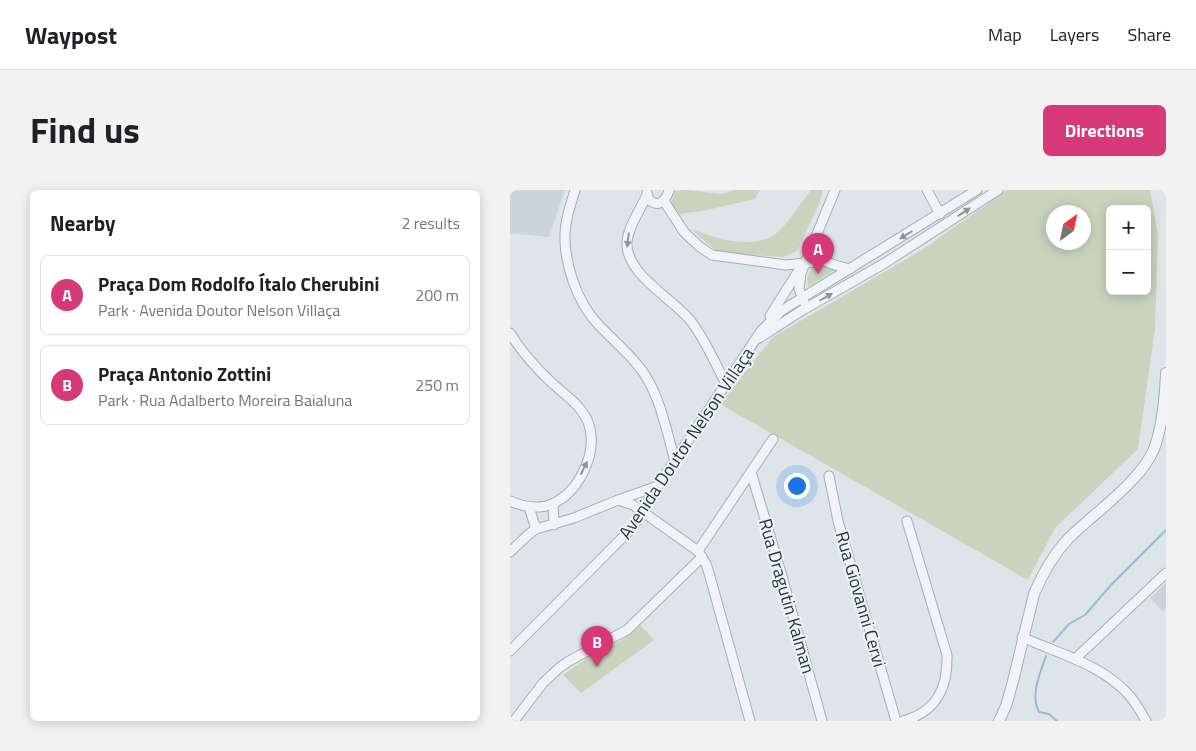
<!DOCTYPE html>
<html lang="en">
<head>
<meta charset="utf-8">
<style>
  body { margin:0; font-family:"Titillium Web",sans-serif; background:#f2f2f2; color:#202124 }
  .controls { position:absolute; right:15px; top:15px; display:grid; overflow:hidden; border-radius:8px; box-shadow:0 2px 12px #0003 }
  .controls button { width:45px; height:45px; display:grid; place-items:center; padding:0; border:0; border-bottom:1px solid #e0e0e0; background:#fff; color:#202124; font:25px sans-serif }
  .compass { position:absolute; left:536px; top:15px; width:45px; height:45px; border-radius:50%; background:#fff; box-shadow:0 2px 12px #0003; rotate:33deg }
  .you { position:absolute; left:286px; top:295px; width:18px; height:18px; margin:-12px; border:4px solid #fff; border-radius:50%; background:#1a73e8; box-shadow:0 0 0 8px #1a73e833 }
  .badge { display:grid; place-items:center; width:32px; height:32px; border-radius:50%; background:#d73976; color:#fff; font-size:16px; font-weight:700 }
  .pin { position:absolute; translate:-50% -41px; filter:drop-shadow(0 1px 2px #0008) }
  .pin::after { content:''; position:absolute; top:26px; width:18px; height:15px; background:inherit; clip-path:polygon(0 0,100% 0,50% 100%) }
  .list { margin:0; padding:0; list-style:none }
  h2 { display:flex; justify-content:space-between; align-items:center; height:65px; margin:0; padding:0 20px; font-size:21px }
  h2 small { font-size:16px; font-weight:400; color:#757577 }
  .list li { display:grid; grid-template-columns:32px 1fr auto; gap:15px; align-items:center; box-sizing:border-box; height:80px; margin:0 10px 10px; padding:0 10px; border:1px solid #e0e0e0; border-radius:8px }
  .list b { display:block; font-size:19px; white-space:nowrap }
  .list p { margin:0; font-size:16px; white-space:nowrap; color:#757577 }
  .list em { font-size:16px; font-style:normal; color:#757577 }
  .map { position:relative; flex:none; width:656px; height:531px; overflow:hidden; border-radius:8px }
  header { display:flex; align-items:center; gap:30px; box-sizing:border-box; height:70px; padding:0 25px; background:#fff; border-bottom:1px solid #e0e0e0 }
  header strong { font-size:24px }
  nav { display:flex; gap:28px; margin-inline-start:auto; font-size:18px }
  .intro { display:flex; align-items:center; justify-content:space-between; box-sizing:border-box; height:120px; padding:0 30px }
  h1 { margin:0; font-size:35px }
  .button { padding:12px 22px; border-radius:8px; background:#d73976; color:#fff; font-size:18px; font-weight:700 }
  main { display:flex; gap:30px; padding:0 30px }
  aside { flex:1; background:#fff; border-radius:8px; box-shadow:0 2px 12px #0003 }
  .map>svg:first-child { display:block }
</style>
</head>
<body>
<header>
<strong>Waypost</strong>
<nav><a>Map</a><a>Layers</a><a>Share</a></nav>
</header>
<div class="intro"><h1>Find us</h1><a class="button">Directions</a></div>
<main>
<aside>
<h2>Nearby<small>2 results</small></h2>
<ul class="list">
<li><span class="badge">A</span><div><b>Praça Dom Rodolfo Ítalo Cherubini</b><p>Park · Avenida Doutor Nelson Villaça</p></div><em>200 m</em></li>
<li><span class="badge">B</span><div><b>Praça Antonio Zottini</b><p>Park · Rua Adalberto Moreira Baialuna</p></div><em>250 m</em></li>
</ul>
</aside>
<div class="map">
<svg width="656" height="531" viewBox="0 0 656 531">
  <rect width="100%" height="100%" fill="#dee5e9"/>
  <g fill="#ccd4db">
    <polygon points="0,0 55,0 39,47 0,43"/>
    <polygon points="656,392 656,418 653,422 640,408"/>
  </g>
  <g fill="#c9d3be" fill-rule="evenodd">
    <polygon points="178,0 212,4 225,0 250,0 245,9 197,20 170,24 161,13 165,1"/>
    <path d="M301,0h12l-3,12 -23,49 -14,6 -64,-4 -28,-24c24,9 59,21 83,6 11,-7 28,-33 37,-45z"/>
    <path d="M497,0h143l8,45 -3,94 -17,120 -83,79 -27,52 -308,-176 53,-67 149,-87zM600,19h37v82h-37zM544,22h30v30h-30z"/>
    <path d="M312,73l13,7 -27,17c-2,-12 1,-21 14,-24z"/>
    <path d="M130,435l14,15 -73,53 -18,-18c8,-5 15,-11 23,-16 19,-11 39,-17 54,-34z"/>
  </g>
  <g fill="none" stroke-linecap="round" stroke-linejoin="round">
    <g stroke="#96bdcc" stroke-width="2">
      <polyline points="543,452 559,434 575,425 601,395 656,340"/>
      <path d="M536,466c-6,18 -16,39 -7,56l10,2 8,7"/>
    </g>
    <g stroke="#a3adb3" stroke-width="11">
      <g id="minor">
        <path d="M65,0c-4,14 -10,29 -10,44 -1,29 12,67 31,88 16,18 36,33 49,53 16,25 22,58 30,86"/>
        <polyline points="417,0 430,24"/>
        <path d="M137,3l2,7c10,8 17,1 20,-10"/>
        <path d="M137,5c-7,15 -18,30 -20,46 -3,32 45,57 63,79 15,19 25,43 36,64"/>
        <polyline points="154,11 174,42 190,57 202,65 276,75 314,71"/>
        <path d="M306,50c-1,22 16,25 34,29"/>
        <polyline points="294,112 289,99 291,83 325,0"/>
        <polyline points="260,126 289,80"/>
        <path d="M0,143c11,18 26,35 42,50 14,13 34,25 38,46 6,26 -11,62 -36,74 -14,7 -30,4 -44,-2"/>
        <polyline points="249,148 291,121 375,73 488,0"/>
        <polyline points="241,282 272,386 312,531"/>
        <polyline points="319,286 328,331 386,531"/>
        <polyline points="108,310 123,315 188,361 196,374 199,383 240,531"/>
        <polyline points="43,314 44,335"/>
        <polyline points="19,317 26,339"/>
        <polyline points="188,361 263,249"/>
        <polyline points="0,362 19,344 26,339 64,328 108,310 148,296"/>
        <path d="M512,447c37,17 79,27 107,58 7,8 12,17 17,26"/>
        <polyline points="0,461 123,337 148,296 251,141 271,121 467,0"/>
        <polyline points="565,469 656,383"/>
        <polyline points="4,531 33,493 49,478 59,471 117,440 192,367"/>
        <path d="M393,531c33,-9 45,-32 44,-66l-40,-134"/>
      </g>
    </g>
    <g stroke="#a3adb3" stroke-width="12">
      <path id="tertiary" d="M489,531l7,-15 7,-25 21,-87c8,-19 19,-39 34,-55 25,-25 73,-58 86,-90 9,-24 11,-51 12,-76"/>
    </g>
    <use href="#minor" stroke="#f1f4f7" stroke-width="9"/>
    <use href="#tertiary" stroke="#f1f4f7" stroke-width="10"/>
  </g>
  <defs><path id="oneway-solid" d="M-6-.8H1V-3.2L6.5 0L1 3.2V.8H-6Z" transform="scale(1.25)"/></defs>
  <g fill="#8c959c">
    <use href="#oneway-solid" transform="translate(454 22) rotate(-33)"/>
    <use href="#oneway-solid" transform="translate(396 45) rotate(148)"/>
    <use href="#oneway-solid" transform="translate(118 50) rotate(97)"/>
    <use href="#oneway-solid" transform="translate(316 107) rotate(-30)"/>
    <use href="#oneway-solid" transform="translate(74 278) rotate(-64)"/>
  </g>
  <g text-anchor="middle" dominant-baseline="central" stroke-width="4" stroke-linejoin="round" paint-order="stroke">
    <g font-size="18" fill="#263641" stroke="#eef3f6">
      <text transform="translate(176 253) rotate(-56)">Avenida Doutor Nelson Villaça</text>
      <text transform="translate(277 406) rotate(74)">Rua Dragutin Kalman</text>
      <text transform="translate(351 409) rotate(74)">Rua Giovanni Cervi</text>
    </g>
  </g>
</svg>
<div class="controls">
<button>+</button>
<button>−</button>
</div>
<svg class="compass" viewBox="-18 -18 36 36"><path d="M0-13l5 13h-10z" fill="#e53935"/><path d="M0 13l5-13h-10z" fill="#757577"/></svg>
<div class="you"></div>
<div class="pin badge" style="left:308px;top:84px">A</div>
<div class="pin badge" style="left:87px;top:477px">B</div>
</div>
</main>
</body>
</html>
